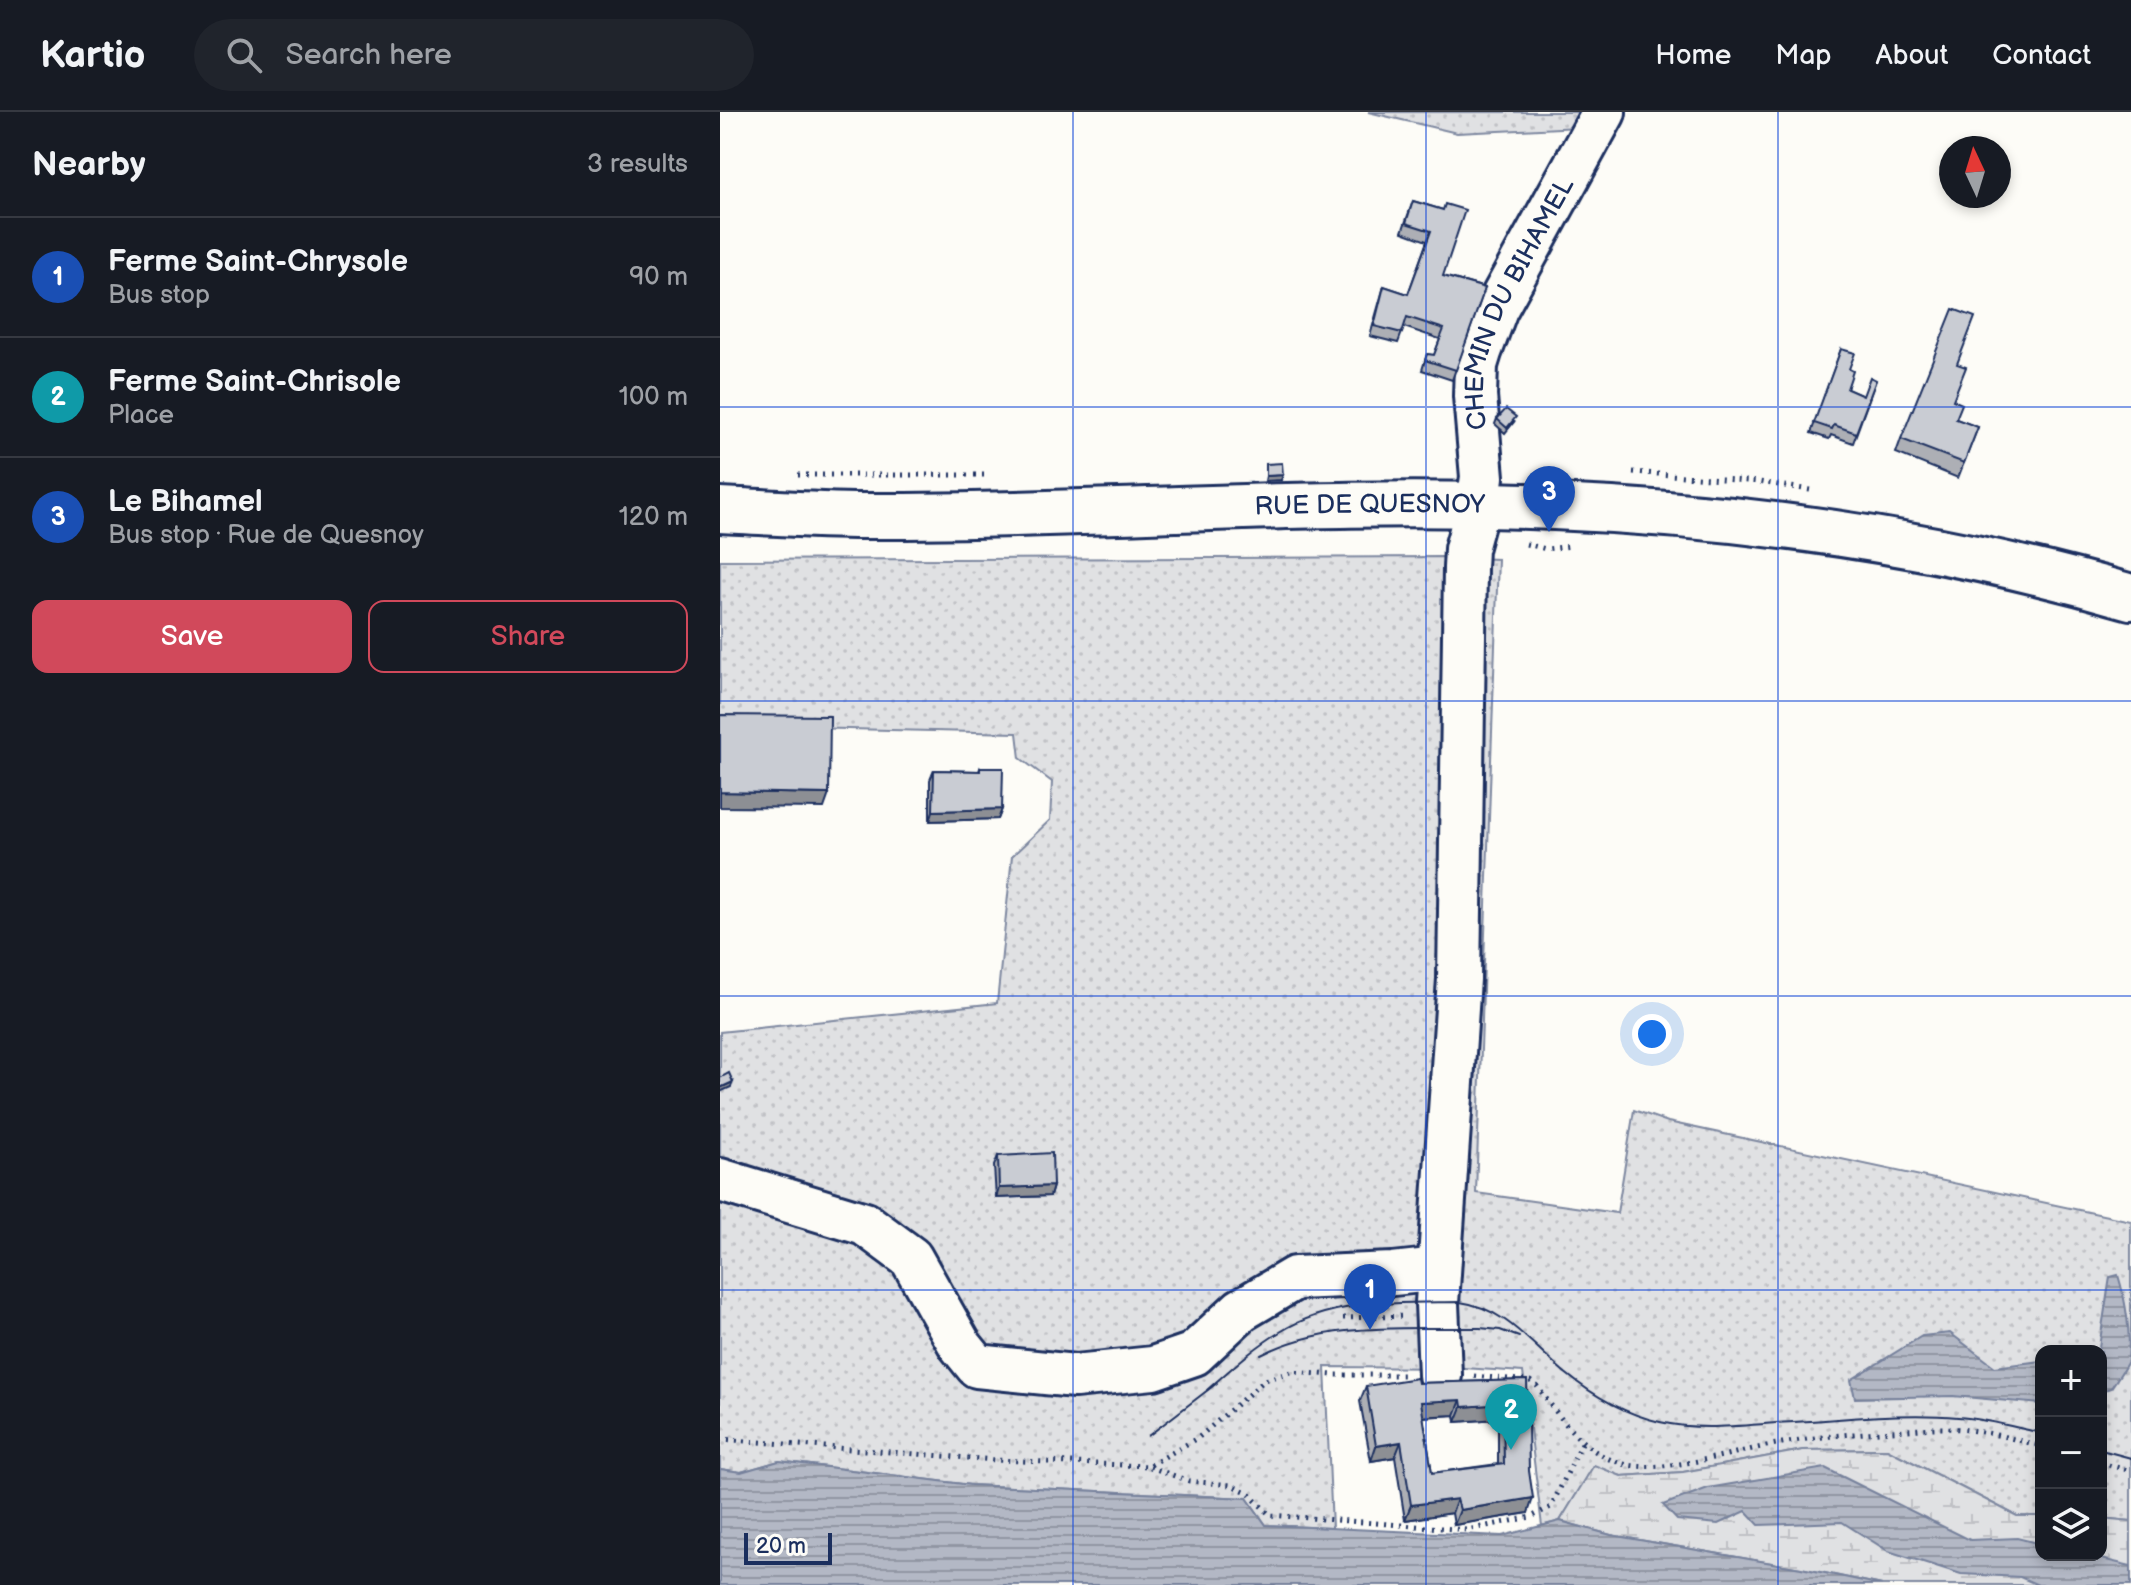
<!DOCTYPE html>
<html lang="en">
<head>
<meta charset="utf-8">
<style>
  body { margin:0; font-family:"Balsamiq Sans",sans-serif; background:#20242c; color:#f1f3f6 }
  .controls { position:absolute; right:24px; bottom:24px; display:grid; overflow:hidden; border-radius:16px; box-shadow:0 4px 12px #0003 }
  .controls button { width:72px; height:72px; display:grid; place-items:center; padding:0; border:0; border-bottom:2px solid #363941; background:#171b24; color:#f1f3f6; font:40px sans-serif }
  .compass { position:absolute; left:1219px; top:24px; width:72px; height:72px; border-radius:50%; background:#171b24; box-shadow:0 4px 12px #0003; rotate:356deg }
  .scale { position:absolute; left:24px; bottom:20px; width:88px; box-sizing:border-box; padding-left:8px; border:4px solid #1b2f5e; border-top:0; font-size:22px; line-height:28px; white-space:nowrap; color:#1b2f5e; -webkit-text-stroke:6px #fdfcf7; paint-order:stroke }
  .you { position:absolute; left:932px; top:922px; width:28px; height:28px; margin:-20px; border:6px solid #fff; border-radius:50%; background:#1a73e8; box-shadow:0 0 0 12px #1a73e833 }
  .badge { display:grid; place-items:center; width:52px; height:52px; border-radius:50%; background:#d1495b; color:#fff; font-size:26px; font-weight:700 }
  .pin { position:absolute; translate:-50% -66px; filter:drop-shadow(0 2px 4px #0008) }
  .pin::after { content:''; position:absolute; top:42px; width:28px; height:24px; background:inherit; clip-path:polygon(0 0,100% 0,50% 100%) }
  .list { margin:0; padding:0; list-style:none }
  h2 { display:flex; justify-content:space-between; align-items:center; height:104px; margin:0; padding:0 32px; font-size:34px }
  h2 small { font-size:26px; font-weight:400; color:#9ea1a6 }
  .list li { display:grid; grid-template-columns:52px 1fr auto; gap:24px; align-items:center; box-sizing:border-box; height:120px; padding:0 32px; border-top:2px solid #363941 }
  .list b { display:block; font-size:30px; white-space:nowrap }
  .list p { margin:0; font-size:26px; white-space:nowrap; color:#9ea1a6 }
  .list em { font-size:26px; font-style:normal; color:#9ea1a6 }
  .actions { display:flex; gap:16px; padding:24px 32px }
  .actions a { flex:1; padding:18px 0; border:2px solid #d1495b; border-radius:16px; text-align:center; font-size:28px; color:#d1495b }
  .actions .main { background:#d1495b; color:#fff }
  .icon { flex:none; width:44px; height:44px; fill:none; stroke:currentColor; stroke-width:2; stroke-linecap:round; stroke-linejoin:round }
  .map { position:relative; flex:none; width:1411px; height:1473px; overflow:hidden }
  header { display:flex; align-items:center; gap:48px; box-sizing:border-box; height:112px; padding:0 40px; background:#171b24; border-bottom:2px solid #363941 }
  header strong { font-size:38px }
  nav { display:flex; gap:44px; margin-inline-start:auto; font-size:28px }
  .search { width:560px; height:72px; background:#20242c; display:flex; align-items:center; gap:20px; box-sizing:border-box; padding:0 28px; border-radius:44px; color:#9ea1a6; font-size:30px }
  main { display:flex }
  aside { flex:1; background:#171b24 }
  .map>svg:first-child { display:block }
</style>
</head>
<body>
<header>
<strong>Kartio</strong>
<div class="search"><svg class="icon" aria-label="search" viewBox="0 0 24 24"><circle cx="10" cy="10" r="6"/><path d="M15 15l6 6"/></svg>Search here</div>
<nav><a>Home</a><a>Map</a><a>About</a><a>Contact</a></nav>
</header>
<main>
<aside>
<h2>Nearby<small>3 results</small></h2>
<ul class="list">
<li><span class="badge" style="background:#1a4fb4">1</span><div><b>Ferme Saint-Chrysole</b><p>Bus stop</p></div><em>90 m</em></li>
<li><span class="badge" style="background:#0f9aa8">2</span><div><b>Ferme Saint-Chrisole</b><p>Place</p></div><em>100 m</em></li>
<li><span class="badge" style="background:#1a4fb4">3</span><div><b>Le Bihamel</b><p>Bus stop · Rue de Quesnoy</p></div><em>120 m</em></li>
</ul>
<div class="actions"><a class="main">Save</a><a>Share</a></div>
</aside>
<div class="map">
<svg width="1411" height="1473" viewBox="0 0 1411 1473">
  <defs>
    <pattern id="grass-dots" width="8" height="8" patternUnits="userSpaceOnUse" patternTransform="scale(2)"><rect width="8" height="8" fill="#e0e1e3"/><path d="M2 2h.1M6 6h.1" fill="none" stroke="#c0c1c5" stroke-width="1.8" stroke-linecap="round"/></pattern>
    <pattern id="wetland-marsh" width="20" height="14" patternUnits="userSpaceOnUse" patternTransform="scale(2)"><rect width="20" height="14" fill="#e0e1e3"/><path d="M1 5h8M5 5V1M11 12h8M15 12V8" fill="none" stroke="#c0c1c5"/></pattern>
    <pattern id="water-rules" width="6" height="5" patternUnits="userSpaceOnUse" patternTransform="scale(2)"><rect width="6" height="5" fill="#b3b8c5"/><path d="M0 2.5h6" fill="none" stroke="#9196a3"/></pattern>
  </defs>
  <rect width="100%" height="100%" fill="#fdfcf7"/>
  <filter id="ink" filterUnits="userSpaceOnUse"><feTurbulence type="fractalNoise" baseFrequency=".0125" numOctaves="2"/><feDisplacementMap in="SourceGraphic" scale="16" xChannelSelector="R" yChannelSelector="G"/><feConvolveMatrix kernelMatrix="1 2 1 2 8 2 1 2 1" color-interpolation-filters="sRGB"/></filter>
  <g filter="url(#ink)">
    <g fill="url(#grass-dots)" stroke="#7e88a0" stroke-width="2">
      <polygon points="648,0 865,0 859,15 737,21"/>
      <polygon points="724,445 778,447 756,1081 897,1101 914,998 948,1010 1411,1109 1411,1409 1381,1406 1381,1239 1321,1239 1321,1404 1297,1404 1167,1337 1083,1338 963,1360 901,1364 874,1354 840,1409 822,1414 803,1260 744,1256 605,1255 612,1416 546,1413 527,1386 251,1373 59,1349 21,1360 0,1357 0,920 277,891 292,744 330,708 332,670 300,646 297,621 0,614 0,448"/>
    </g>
    <polygon fill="url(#wetland-marsh)" stroke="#7e88a0" stroke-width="2" points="1167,1337 1297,1404 1321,1404 1321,1443 1381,1443 1381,1406 1411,1409 1411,1473 1162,1473 1081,1456 891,1423 840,1409 874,1353 901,1364 963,1360 1083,1338"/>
    <g fill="url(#water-rules)" stroke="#76819c" stroke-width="2">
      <path d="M1398,1163c8,26 13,59 10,86 -5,10 -12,19 -17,27l-10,3v-40h-8l6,-4 11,-70z"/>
      <polygon points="1230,1221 1275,1255 1321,1249 1321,1292 1233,1284 1135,1286 1131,1268 1202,1224"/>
      <polygon points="59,1349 251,1373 527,1386 546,1413 782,1424 840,1409 891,1423 1081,1456 1162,1473 0,1473 0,1357 21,1360"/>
      <polygon points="1105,1356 1250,1428 1297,1426 1321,1432 1321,1443 1365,1443 1411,1454 1411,1473 1318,1473 1300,1465 1241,1462 1168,1439 1122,1410 1039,1413 1026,1399 998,1412 957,1408 943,1393 988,1376"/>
    </g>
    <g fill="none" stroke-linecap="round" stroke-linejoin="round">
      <g stroke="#1b2f5e" stroke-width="48">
        <g id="minor">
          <polyline points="0,1068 145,1112 191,1146 240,1233 257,1254 355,1264 433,1256 474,1242 521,1198 575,1166 673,1162 719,1157"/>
          <path id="s1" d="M720,1263l-3,-72 22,-324 6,-411 1,-19 12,-44 4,-28 -7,-81 1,-31 4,-13 16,-43 108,-197"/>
        </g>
      </g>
      <g stroke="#1b2f5e" stroke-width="50">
        <g id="major">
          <path id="s2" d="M0,398c48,2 95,6 142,6 231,1 462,-19 692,-9 193,8 391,36 577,90"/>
        </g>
      </g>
      <g stroke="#1b2f5e" stroke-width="5" stroke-dasharray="2 6" stroke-linecap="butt">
        <polyline points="913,360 1040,370 1090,378"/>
        <polyline points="78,363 264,363"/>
        <polyline points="806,432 826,437 852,434"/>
        <polyline points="623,1206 686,1204"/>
        <path d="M754,1264l56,5 7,5c23,31 44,65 83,77 41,13 119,-13 162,-20 50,-9 101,-11 152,-15 37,-1 72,9 107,18"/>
        <polyline points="0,1327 275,1348 429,1354 479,1325 545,1268 571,1260 613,1263 688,1263"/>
        <polyline points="1381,1351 1411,1359"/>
        <polyline points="430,1355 469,1369 511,1373 527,1380 550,1403 747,1418 811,1405 831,1395 862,1331"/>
      </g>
      <use href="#minor" stroke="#fdfcf7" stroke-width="42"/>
      <use href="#major" stroke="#fdfcf7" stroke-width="44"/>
      <g stroke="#1b2f5e" stroke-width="2">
        <path d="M541,1243c66,-34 146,-26 219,-27l20,2 19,7"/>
        <path d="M487,1278c24,-21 46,-42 73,-58 54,-33 119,-29 180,-30 45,6 71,42 104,70 27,22 61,42 96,50 43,10 90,2 134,0 54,-3 109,-10 164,-5 28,2 56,10 83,16"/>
        <polyline points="428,1324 497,1271"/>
        <polyline points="1381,1338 1411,1346"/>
      </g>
    </g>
    <g fill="#adafb5" stroke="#1b2f5e" stroke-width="2" fill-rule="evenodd">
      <polygon points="693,89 723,98 723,164 765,176 732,268 702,258 707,242 714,243 720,227 684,215 678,231 650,224 664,174 688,182 707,129 682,120"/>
      <polygon points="1121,237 1129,257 1127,277 1143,284 1156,268 1133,331 1111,323 1109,327 1091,321"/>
      <polygon points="1237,252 1233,289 1236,307 1258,315 1238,366 1176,341 1181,327"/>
      <polygon points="777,307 794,310 785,321 775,312"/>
      <polygon points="260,656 282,697 278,707 210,709 210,668 214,658 259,659"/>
      <polygon points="278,1044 333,1074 330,1084 276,1086 274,1054"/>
      <path d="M807,1268l1,133 -74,12 -2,-12 -47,7 -10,-63 -24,4 -11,-60 6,-15 52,-3zM735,1303l1,7 42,-3v45l-66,9 -9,-56z"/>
    </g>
    <g fill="#8d8f94" stroke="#1b2f5e" stroke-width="2">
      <polygon points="563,363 561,368 545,369 546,364"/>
      <polygon points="0,680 109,682 104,696 0,695"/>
      <polygon points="282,697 278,707 210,709 213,699"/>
      <polygon points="13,970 11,975 0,980 0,976"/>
      <polygon points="333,1074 330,1084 276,1086 279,1076"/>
      <polygon points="741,1288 735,1303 696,1305 701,1290"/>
      <polygon points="783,1292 778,1307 736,1310 742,1295"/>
      <polygon points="681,1330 675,1345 651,1349 656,1334"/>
      <polygon points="813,1386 808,1401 734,1413 740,1398"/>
      <polygon points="737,1387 732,1401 685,1408 691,1393"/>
    </g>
    <g fill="#c9ccd3" stroke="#1b2f5e" stroke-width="2" fill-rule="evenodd">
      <polygon points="693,89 723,98 725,92 745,98 723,164 765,176 736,258 705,248 707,242 714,243 724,217 687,205 682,221 654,214 664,174 688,182 711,119 686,111"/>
      <polygon points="1233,197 1255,205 1237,252 1246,255 1233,288 1242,292 1236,307 1258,315 1244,351 1181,327"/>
      <polygon points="1121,237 1135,241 1129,257 1133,259 1127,277 1143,284 1150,265 1156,268 1136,321 1114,313 1112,317 1094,311"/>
      <polygon points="786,297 796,305 787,316 777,307"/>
      <polygon points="562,351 563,363 546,364 546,352"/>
      <polygon points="0,603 110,604 109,682 0,680"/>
      <polygon points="260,656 283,656 282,697 213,699 214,658 260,659"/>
      <polygon points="9,961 13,970 0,976 0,966"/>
      <polygon points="332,1041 333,1074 279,1076 278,1044"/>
      <path d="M697,1266l1,5 109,-3 2,91 4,27 -73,12 -3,-11 -46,6 -10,-63 -25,4 -10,-60zM741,1288l1,7 41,-3 1,60 -72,9 -11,-71z"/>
    </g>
  </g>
  <path fill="none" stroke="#1d4ed8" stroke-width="2" stroke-opacity="0.55" d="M353,0v1473M706,0v1473M1058,0v1473M0,295h1411M0,589h1411M0,884h1411M0,1178h1411"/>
  <g text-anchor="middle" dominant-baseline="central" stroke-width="6" stroke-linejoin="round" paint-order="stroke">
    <g font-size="26" fill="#1b2f5e" stroke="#fdfcf7">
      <text stroke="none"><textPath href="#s1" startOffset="1084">CHEMIN DU BIHAMEL</textPath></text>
      <text stroke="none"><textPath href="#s2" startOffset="650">RUE DE QUESNOY</textPath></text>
    </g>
  </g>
</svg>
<div class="controls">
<button>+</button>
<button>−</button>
<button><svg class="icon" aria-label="layers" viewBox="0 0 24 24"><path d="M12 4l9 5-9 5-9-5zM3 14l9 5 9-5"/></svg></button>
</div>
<svg class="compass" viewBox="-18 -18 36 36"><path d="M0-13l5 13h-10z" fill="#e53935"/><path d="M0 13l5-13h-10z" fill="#9ea1a6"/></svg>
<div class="scale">20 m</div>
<div class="you"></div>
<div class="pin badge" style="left:650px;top:1218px;background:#1a4fb4">1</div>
<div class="pin badge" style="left:791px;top:1338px;background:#0f9aa8">2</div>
<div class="pin badge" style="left:829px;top:420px;background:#1a4fb4">3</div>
</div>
</main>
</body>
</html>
